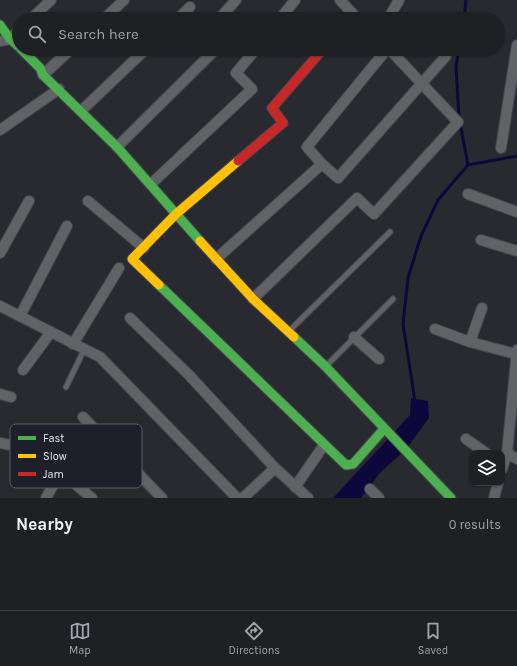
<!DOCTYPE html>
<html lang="en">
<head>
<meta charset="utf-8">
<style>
  body { margin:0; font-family:Karla,sans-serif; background:#2c2d31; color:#f1f3f6 }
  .controls { position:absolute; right:12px; bottom:12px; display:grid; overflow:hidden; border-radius:8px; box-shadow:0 1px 3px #0004 }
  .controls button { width:36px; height:36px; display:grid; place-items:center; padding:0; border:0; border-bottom:1px solid #3c3e41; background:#1f2024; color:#f1f3f6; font:20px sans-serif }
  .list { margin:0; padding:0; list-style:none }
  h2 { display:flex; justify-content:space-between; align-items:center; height:52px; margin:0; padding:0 16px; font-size:17px }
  h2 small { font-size:13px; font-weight:400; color:#a1a3a6 }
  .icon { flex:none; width:22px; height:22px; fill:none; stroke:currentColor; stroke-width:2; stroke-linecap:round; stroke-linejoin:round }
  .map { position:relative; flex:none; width:517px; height:498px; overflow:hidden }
  .search { position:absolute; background:#1f2024; box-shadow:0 1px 3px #0004; left:12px; right:12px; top:12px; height:44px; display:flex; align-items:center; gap:10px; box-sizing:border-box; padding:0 14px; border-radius:22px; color:#a1a3a6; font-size:15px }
  .sheet { height:112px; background:#1f2024 }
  nav { display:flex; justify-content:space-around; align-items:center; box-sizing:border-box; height:56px; border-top:1px solid #3c3e41; background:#1f2024; font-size:11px; color:#a1a3a6 }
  nav a { display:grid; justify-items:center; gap:2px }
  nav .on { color:#a4a6ad }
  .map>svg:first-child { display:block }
</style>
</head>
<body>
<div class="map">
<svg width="517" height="498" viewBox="0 0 517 498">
  <rect width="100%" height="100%" fill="#292a30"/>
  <polygon fill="#0d083c" points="411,398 428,401 429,418 407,448 380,473 361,498 333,498 410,415"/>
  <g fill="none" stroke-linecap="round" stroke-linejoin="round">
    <g stroke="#0d083c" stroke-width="3">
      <polyline points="464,19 466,0"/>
      <polyline points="459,49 456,66 459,118"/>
      <polyline points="460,123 468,165"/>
      <polyline points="468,165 517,156"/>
      <polyline points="415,401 403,324 408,278 421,236 438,200 468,165"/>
    </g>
    <g stroke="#45464b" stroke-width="7">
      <g id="lane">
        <polyline points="289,331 390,232"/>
        <polyline points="326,366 393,299"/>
        <polyline points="66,387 84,350"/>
      </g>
    </g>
    <g stroke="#45464b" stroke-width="12">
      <g id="street">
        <polyline points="340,0 353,14 348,19"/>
        <polyline points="31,19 51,0"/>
        <polyline points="104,19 124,0"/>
        <polyline points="178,19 190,7"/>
        <polyline points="219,19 236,0"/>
        <polyline points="280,19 295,0"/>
        <polyline points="388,19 399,0"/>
        <polyline points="0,41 10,39 19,30"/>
        <polyline points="43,75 71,49"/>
        <polyline points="81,111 146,49"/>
        <polyline points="0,130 59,89"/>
        <polyline points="117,147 216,49"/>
        <polyline points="501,148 517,45"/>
        <polyline points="322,164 307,147 387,49"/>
        <polyline points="151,184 252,89 236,73 256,49"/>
        <polyline points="468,194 517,212"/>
        <polyline points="88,201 144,248"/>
        <polyline points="481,240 517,251"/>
        <polyline points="0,253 29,201"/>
        <polyline points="216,259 322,164 338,178 446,56"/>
        <polyline points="253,299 357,198 374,214 458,122 389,49"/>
        <polyline points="0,306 100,357 237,498"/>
        <polyline points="20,316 67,226"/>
        <polyline points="130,318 188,374 275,468 308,498"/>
        <polyline points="435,329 470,342 516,354"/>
        <polyline points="354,337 379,359"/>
        <polyline points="470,342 482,308"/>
        <polyline points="73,344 119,268"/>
        <polyline points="23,370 51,332"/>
        <polyline points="0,394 11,397"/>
        <polyline points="83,417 162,498"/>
        <polyline points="466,439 486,453"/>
        <polyline points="0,443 16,446 40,455 92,498"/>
        <polyline points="507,453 517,459"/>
        <polyline points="502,469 507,453 517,350"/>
        <polyline points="295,487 324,445"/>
        <polyline points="370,489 379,498"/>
        <polyline points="46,498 61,471"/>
        <polyline points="243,498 275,468"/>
        <polyline points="494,498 498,483"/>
      </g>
    </g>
    <g stroke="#45464b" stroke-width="11">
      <g id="fast">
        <polyline points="0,25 10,39 19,47"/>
        <polyline points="21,49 40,68 43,75 117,147 200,241"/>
        <polyline points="159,285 346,465 353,464 384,429"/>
        <polyline points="294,337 325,366 451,498"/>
      </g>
    </g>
    <g stroke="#45464b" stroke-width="11">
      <g id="slow">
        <polyline points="200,241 253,299 294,337"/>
        <polyline points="159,285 132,259 176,214 238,161"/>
      </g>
    </g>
    <g stroke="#45464b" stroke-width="11">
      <polyline id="jam" points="238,161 283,123 272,108 323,49"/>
    </g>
    <use href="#lane" stroke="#616266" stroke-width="5"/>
    <use href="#street" stroke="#616266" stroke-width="10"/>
    <use href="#fast" stroke="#4caf50" stroke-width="9"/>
    <use href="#slow" stroke="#ffc107" stroke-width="9"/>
    <use href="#jam" stroke="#c62828" stroke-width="9"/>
  </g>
  <rect x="10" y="424" width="132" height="64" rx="6" fill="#1d1f29" stroke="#5a5c65" stroke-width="1"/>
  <rect x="18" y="436" width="18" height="4" fill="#4caf50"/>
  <rect x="18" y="454" width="18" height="4" fill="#ffc107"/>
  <rect x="18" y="472" width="18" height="4" fill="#c62828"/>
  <g font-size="11" fill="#e7e9f0">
    <text x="43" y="442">Fast</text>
    <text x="43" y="460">Slow</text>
    <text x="43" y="478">Jam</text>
  </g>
</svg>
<div class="controls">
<button><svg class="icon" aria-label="layers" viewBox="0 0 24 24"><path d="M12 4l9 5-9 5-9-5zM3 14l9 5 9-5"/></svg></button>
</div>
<div class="search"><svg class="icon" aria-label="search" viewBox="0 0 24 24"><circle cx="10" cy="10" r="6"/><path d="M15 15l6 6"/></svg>Search here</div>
</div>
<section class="sheet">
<h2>Nearby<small>0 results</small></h2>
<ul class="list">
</ul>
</section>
<nav>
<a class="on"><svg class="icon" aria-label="map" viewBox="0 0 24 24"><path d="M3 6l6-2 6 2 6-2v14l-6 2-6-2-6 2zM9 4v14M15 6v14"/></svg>Map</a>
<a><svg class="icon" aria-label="directions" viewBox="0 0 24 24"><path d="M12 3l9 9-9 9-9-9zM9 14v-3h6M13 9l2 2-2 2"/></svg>Directions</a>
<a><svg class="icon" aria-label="saved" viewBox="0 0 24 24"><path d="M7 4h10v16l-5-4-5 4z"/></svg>Saved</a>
</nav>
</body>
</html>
